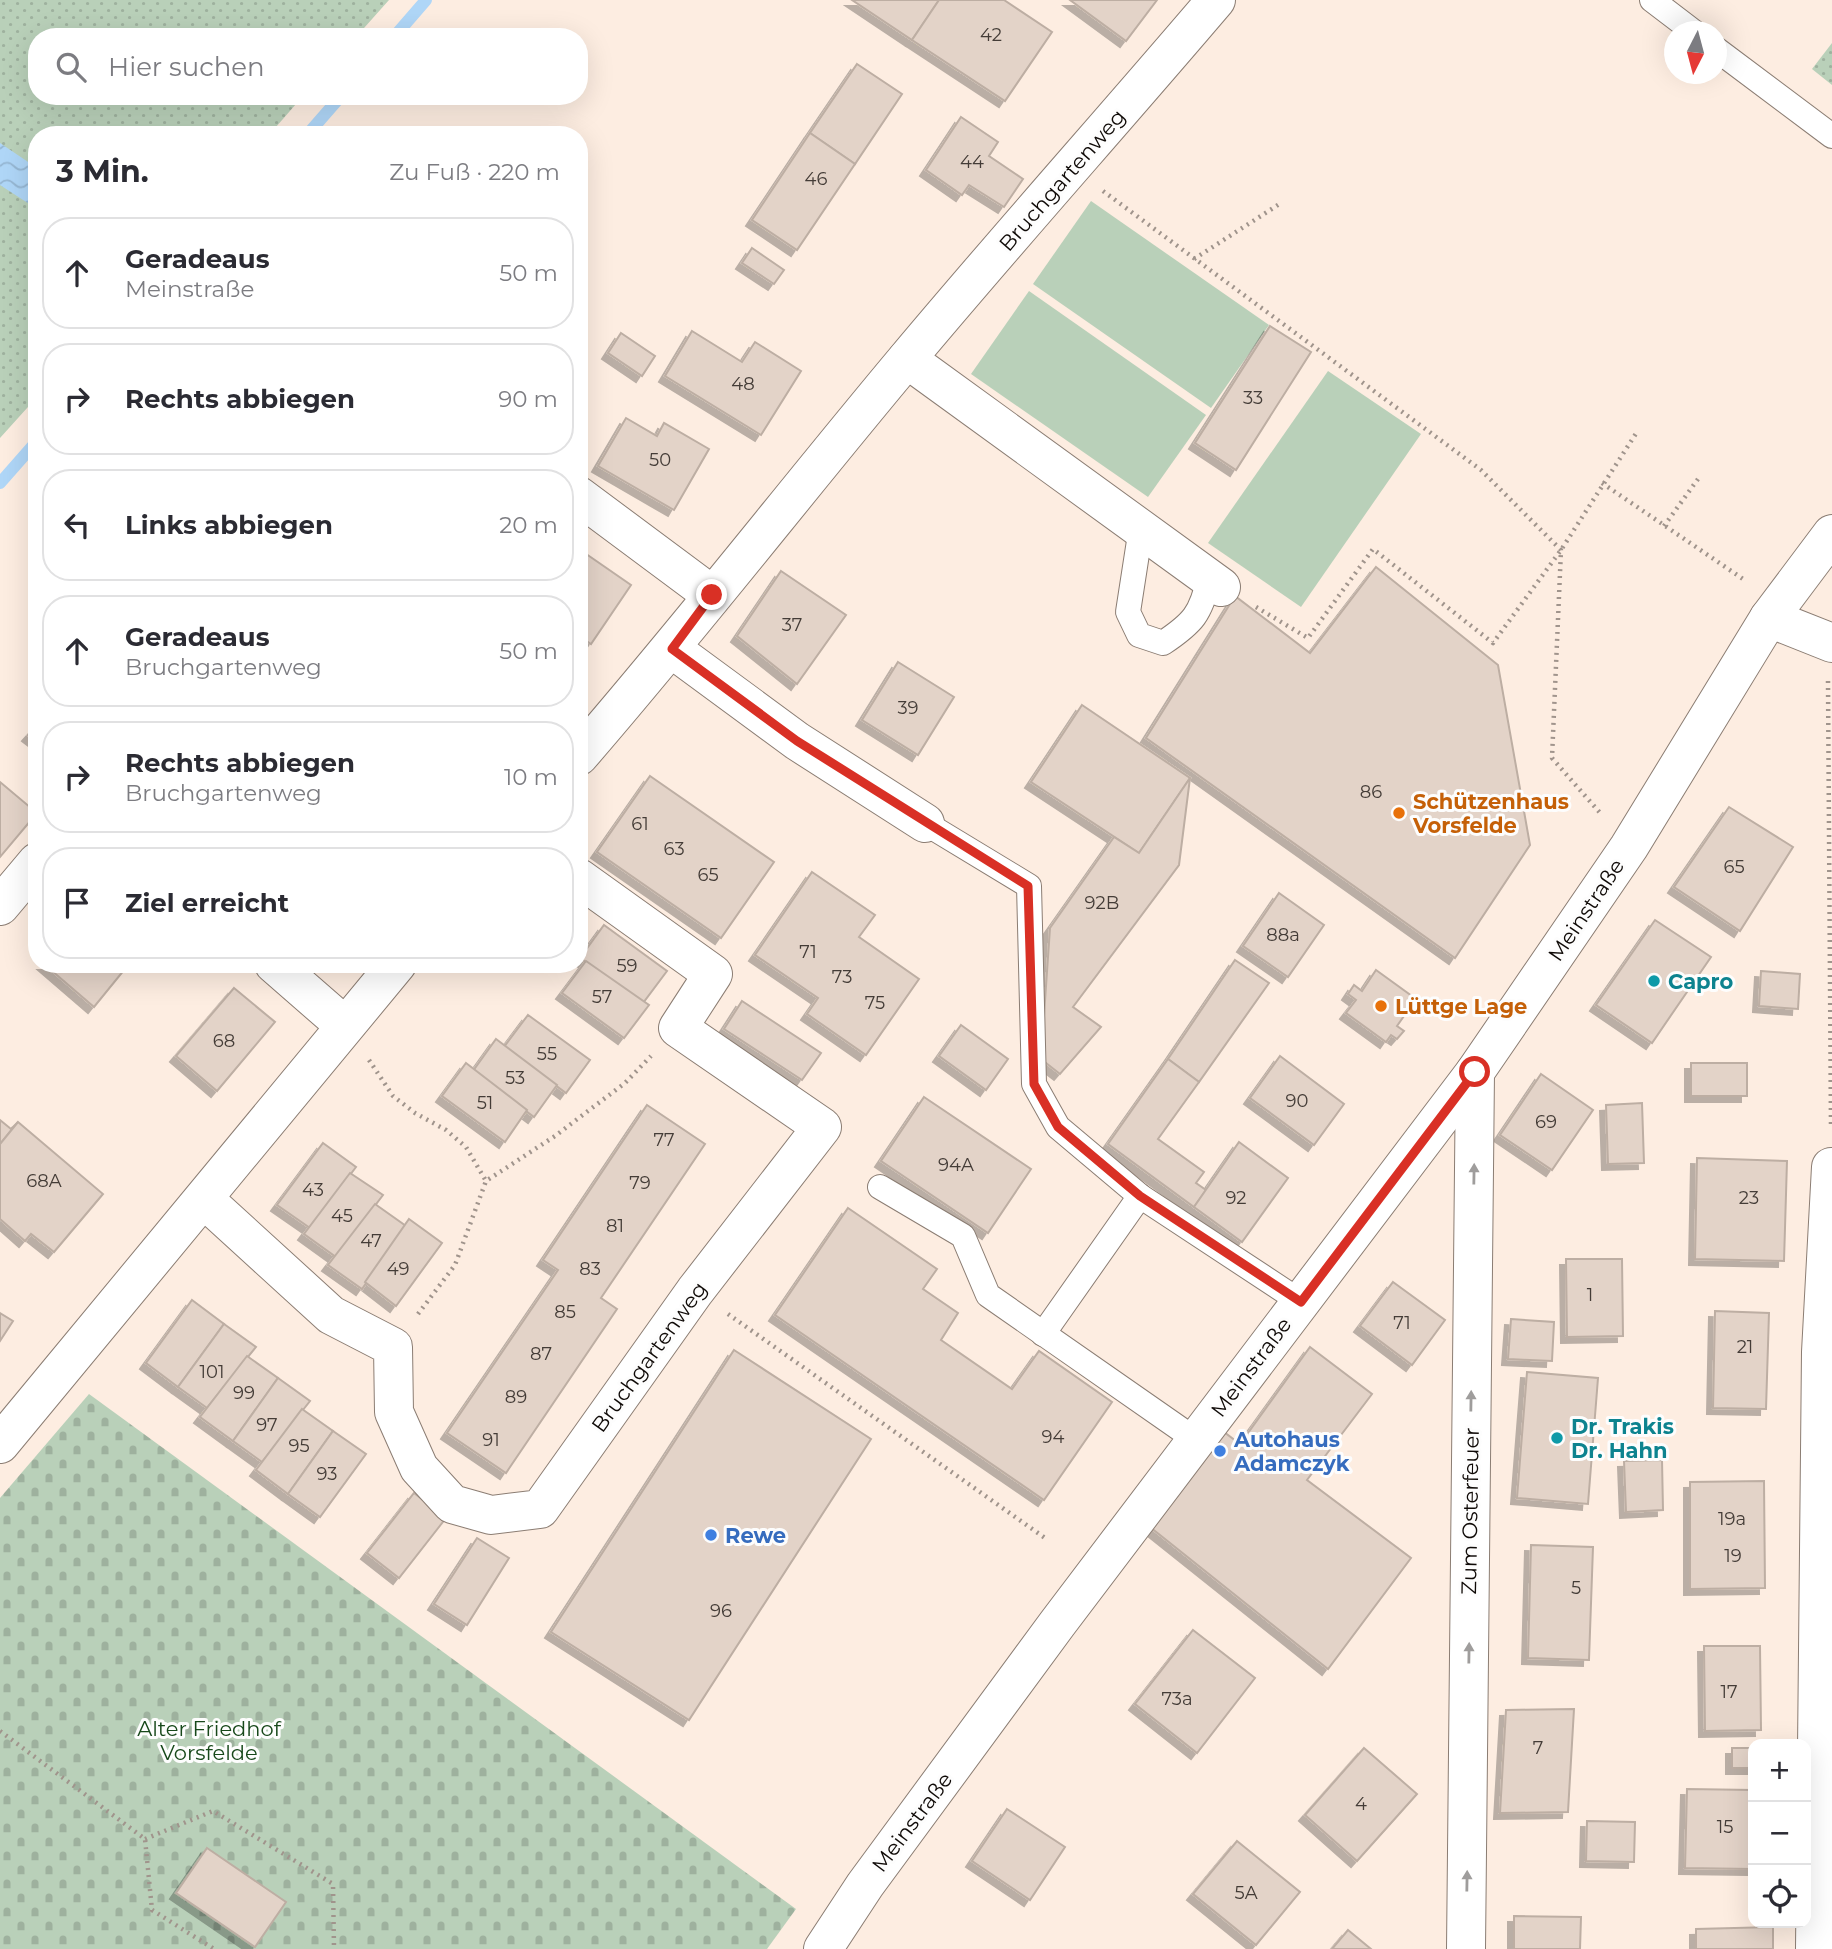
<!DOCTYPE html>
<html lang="de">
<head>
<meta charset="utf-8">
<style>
  body { margin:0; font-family:Montserrat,sans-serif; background:#f2f2f3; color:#2b2b33 }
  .controls { position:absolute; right:21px; bottom:21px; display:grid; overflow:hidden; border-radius:14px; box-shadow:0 7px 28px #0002 }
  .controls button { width:63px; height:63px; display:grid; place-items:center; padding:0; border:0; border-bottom:2px solid #e1e1e2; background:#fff; color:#2b2b33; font:35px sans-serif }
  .compass { position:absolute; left:1664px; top:21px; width:63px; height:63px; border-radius:50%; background:#fff; box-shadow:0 7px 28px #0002; rotate:186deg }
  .stop { position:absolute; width:21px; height:21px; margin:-16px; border:5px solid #d93025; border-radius:50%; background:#fff }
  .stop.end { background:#d93025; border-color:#fff; box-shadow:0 2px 7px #0008 }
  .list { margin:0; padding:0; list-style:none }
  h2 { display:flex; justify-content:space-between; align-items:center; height:91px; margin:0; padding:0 28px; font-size:30px }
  h2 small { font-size:23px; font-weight:400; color:#7c7c81 }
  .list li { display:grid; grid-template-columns:46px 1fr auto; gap:21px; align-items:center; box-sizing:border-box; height:112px; margin:0 14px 14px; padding:0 14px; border:2px solid #e1e1e2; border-radius:28px }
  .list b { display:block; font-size:26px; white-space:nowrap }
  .list p { margin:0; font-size:23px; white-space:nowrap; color:#7c7c81 }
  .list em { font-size:23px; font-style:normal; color:#7c7c81 }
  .icon { flex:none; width:38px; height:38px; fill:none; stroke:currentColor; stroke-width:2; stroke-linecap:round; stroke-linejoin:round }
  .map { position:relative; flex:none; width:1832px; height:1949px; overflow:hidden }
  .search { position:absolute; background:#fff; box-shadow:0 7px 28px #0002; left:28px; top:28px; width:560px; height:77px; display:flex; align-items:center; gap:18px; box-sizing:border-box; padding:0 24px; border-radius:28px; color:#7c7c81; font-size:26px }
  .panel { position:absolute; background:#fff; box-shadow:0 7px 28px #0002; left:28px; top:126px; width:560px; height:847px; border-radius:28px }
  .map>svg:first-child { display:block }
</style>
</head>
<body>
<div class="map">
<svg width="1832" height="1949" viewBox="0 0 1832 1949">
  <defs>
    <pattern id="cemetery-stones" width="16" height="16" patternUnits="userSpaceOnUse" patternTransform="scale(1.75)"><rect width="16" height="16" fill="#b9d0b9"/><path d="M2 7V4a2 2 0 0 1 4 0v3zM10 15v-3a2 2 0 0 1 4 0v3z" fill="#9eb19e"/></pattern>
    <pattern id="park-dots" width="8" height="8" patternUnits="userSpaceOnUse" patternTransform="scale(1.75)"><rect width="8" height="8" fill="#b9d0b9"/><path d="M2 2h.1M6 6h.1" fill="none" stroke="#9eb19e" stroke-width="1.8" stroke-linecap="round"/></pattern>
    <pattern id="water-waves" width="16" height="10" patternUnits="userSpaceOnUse" patternTransform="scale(1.75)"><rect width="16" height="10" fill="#afd6f7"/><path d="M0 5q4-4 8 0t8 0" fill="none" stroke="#95b6d2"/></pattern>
    <filter id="shadow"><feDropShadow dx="-6" dy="6" stdDeviation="0" flood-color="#0004"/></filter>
  </defs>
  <rect width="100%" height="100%" fill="#fdede1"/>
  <polygon fill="url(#cemetery-stones)" points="89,1394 796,1909 767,1949 0,1949 0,1498"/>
  <g fill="url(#park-dots)">
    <polygon points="0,0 389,0 356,37 37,37 37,96 303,96 269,135 37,135 37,397 0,438"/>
    <polygon points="1832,43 1832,85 1812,69"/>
  </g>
  <g fill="#b9d0b9">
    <polygon points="1091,201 1269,325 1211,408 1033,284"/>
    <polygon points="1029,291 1206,415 1148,497 971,374"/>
    <polygon points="1328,371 1421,434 1301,607 1208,543"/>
  </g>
  <polygon fill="url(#water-waves)" points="0,143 37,168 37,209 0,185"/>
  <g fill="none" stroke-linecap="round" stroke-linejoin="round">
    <g stroke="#afd6f7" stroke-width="12">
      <polyline points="394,37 426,0"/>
      <polyline points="307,135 341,96"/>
      <polyline points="0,483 37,441"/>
    </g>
  </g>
  <g fill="#e3d3c8" stroke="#bdaea3" stroke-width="2" filter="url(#shadow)">
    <polygon points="852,0 939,0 912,40"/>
    <polygon points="939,0 1004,0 1052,32 1005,101 912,40"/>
    <polygon points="1070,0 1157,0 1126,41"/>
    <polygon points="857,64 902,94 855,164 810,133"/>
    <polygon points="961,117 998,142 989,156 1023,179 1004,207 969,185 962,195 926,170"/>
    <polygon points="810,133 855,164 797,250 752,220"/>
    <polygon points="752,248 784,270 774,284 742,263"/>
    <polygon points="1270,326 1311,352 1236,470 1195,443"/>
    <polygon points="692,331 742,362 755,342 801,371 761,435 665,376"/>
    <polygon points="621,333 655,356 642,376 608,353"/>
    <polygon points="626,418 657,436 664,423 709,449 674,510 598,466"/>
    <polygon points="579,549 631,585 591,644 579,636"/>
    <polygon points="1376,567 1498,665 1530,845 1455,958 1146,738 1235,596 1310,653"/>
    <polygon points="781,571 846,615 797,684 737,636"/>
    <polygon points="898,662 954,697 918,755 862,720"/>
    <polygon points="1082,705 1190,778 1139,853 1031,782"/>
    <polygon points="37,725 37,742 28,735"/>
    <polygon points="650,776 774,862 721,938 597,852"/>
    <polygon points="1190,778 1179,865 1073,1007 1101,1027 1060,1074 1041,1059 1050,928 1114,837 1139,853"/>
    <polygon points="0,782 37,813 0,857"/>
    <polygon points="1729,807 1793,847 1740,931 1674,887"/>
    <polygon points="812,872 875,915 859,937 919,979 866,1055 807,1014 818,998 755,955"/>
    <polygon points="1279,893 1324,925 1288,977 1243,946"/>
    <polygon points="1655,920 1711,957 1652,1043 1596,1005"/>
    <polygon points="604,925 667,971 643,1003 580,958"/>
    <polygon points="1235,960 1269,983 1199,1082 1168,1059"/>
    <polygon points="586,961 649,1005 624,1038 562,993"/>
    <polygon points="44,964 129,964 94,1007"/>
    <polygon points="1376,970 1416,999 1397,1026 1404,1031 1397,1039 1391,1035 1386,1042 1346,1013 1356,1000 1348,994 1354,985 1362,991"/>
    <polygon points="1761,971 1800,974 1798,1009 1759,1006"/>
    <polygon points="234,988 275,1022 217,1091 176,1056"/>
    <polygon points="742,1001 821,1053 802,1080 724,1029"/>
    <polygon points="528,1015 590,1060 566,1093 504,1047"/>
    <polygon points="961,1025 1008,1059 986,1090 939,1056"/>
    <polygon points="496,1039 557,1085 534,1117 473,1071"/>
    <polygon points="1280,1056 1344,1104 1314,1145 1250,1098"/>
    <polygon points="1168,1059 1199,1082 1158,1139 1204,1172 1196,1183 1206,1190 1194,1207 1108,1144"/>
    <polygon points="466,1063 527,1110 505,1142 442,1096"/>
    <rect x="1691" y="1063" width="56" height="33"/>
    <polygon points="1541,1074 1593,1110 1552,1170 1500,1135"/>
    <polygon points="924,1097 1031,1169 988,1233 881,1161"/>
    <polygon points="1642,1103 1644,1163 1608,1164 1606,1105"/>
    <polygon points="647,1105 705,1144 601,1298 617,1309 506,1473 447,1433 558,1270 543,1260"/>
    <polygon points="0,1120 11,1129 18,1122 0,1144"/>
    <polygon points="18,1122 103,1194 54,1252 31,1234 25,1241 0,1219 0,1144"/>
    <polygon points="1239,1142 1288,1178 1242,1242 1194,1207"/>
    <polygon points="323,1143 356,1167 310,1228 277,1205"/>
    <polygon points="1697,1158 1787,1161 1784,1261 1695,1259"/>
    <polygon points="350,1173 383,1195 336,1257 304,1234"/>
    <polygon points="375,1204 406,1226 362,1289 328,1265"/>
    <polygon points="848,1208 937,1269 923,1289 958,1313 941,1340 1012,1389 1039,1351 1112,1402 1044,1500 775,1315"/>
    <polygon points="409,1219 442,1243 396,1306 365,1282"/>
    <polygon points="1566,1259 1622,1259 1623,1336 1567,1337"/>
    <polygon points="1393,1282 1445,1320 1412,1365 1360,1326"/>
    <polygon points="192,1300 224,1324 178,1387 146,1363"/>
    <polygon points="1715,1311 1769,1313 1766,1409 1713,1408"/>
    <polygon points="0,1313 13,1321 0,1341"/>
    <polygon points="1511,1319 1554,1322 1552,1361 1508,1359"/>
    <polygon points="224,1324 256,1347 207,1408 178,1387"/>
    <polygon points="1310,1347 1372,1394 1307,1480 1411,1558 1328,1669 1150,1527 1216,1426 1240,1444"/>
    <polygon points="734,1350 871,1439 689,1720 551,1632"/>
    <polygon points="247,1356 278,1378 233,1441 200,1417"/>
    <polygon points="1527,1372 1598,1378 1588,1504 1517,1498"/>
    <polygon points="278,1378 310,1401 262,1462 233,1441"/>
    <polygon points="302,1409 333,1431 288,1494 256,1470"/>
    <polygon points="333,1431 366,1454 320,1517 288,1494"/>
    <polygon points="1662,1460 1663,1510 1626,1512 1624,1461"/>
    <polygon points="1764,1481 1765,1588 1690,1589 1690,1482"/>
    <polygon points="414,1493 446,1518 399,1578 367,1553"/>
    <polygon points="477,1538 509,1558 467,1625 434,1604"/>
    <polygon points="1531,1545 1593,1547 1589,1660 1528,1658"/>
    <polygon points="1193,1630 1255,1678 1197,1753 1135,1704"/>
    <polygon points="1704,1646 1760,1646 1761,1730 1705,1731"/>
    <polygon points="1574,1709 1568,1812 1500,1813 1506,1710"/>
    <polygon points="1364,1748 1417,1794 1357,1861 1305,1815"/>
    <rect x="1732" y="1748" width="21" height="20"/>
    <polygon points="1687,1789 1753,1790 1753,1869 1685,1868"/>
    <polygon points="1007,1809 1065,1847 1030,1900 972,1861"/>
    <polygon points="1587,1821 1635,1822 1634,1862 1586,1861"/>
    <polygon points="1237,1841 1300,1892 1256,1945 1193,1894"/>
    <polygon points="207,1848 286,1902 255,1947 176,1893"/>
    <polygon points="1514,1916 1581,1917 1580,1949 1514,1949"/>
    <polygon points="1773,1927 1773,1949 1696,1949 1696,1929"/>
    <polygon points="1348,1930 1371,1949 1332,1949"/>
  </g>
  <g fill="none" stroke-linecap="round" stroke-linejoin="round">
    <g stroke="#8b7d73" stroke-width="26">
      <g id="service">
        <polyline points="1652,0 1694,32"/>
        <polyline points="1716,49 1832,136"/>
        <path d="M1141,528l-13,84 11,23 24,8c30,-20 38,-29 46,-65"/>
        <polyline points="925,823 1029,886 1034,1084 1058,1127 1140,1196 1301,1302"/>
        <polyline points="880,1187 963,1236 988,1295 1196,1440"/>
        <polyline points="1043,1334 1140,1196"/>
      </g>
    </g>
    <g stroke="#8b7d73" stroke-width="40">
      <g id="minor">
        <polyline points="907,359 1221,587"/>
        <polyline points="579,496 712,595"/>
        <polyline points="1769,618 1832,643"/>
        <polyline points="672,649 797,741 925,823"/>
        <path d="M579,756c112,-129 217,-265 326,-395 102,-122 208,-240 311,-361"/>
        <polyline points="0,906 37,862"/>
        <polyline points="274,964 344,1025"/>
        <polyline points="205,1200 331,1315 393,1347 394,1412 419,1468 452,1504 491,1515 540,1509 695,1291 822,1127 678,1028 713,974 579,878"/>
        <polyline points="0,1444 397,964"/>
        <polyline points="1466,1949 1475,1072"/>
        <polyline points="1815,1949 1821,1352 1831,1167"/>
      </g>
    </g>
    <g stroke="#8b7d73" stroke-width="40">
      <polyline id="tertiary" points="823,1949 865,1885 1057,1624 1475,1072 1629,847 1769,618 1832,534"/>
    </g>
    <g stroke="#a0948c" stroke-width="4.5" stroke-dasharray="2 5" stroke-linecap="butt">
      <polyline points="1103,191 1481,470 1561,550 1552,758 1601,814"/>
      <polyline points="1194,259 1281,203"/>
      <polyline points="1602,483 1746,581"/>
      <polyline points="1664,526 1698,479"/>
      <polyline points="1256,607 1308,638 1373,549 1493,643 1561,550 1637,432"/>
      <polyline points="1828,681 1831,1127"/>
      <polyline points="369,1060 393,1096 415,1113 446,1130 466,1147 486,1181"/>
      <polyline points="418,1314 455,1265 486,1181 555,1136 625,1083 651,1056"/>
      <polyline points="728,1314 1045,1538"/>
      <polyline points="0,1731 145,1839 152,1910 214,1949"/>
      <polyline points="145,1839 213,1811 333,1884 334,1949"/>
    </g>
    <use href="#service" stroke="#fff" stroke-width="24"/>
    <use href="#minor" stroke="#fff" stroke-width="38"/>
    <use href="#tertiary" stroke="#fff" stroke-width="38"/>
  </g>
  <defs><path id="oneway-solid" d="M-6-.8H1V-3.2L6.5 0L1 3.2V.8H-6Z" transform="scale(1.75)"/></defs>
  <g fill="#9f9d9c">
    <use href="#oneway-solid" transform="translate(1474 1174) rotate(-89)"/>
    <use href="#oneway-solid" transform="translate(1471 1401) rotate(-89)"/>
    <use href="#oneway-solid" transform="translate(1469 1653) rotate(-89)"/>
    <use href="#oneway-solid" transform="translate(1467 1881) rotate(-89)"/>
  </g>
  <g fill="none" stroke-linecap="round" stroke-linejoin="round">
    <polyline stroke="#d93025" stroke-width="9" points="712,595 672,649 797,741 1028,886 1034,1084 1058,1127 1140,1196 1301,1302 1475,1072"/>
  </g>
  <g fill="#e8710a" stroke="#fdfdfd" stroke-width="2.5">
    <circle cx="1399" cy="813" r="7"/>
    <circle cx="1381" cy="1006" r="7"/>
  </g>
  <g fill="#0f9aa8" stroke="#fdfdfd" stroke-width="2.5">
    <circle cx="1654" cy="981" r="7"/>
    <circle cx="1557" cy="1438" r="7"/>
  </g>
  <g fill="#3f7fe0" stroke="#fdfdfd" stroke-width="2.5">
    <circle cx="1220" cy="1451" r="7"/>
    <circle cx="711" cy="1535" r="7"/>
  </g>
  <g text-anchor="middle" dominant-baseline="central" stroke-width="6" stroke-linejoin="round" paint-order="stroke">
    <g font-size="18" fill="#443c37">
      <text x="991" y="35">42</text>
      <text x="972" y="162">44</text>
      <text x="816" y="179">46</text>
      <text x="743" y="384">48</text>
      <text x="1253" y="398">33</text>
      <text x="660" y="460">50</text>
      <text x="792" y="625">37</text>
      <text x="908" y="708">39</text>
      <text x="1371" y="792">86</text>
      <text x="640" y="824">61</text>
      <text x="674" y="849">63</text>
      <text x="1734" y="867">65</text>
      <text x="708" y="875">65</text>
      <text x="1102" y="903">92B</text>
      <text x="1283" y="935">88a</text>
      <text x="808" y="952">71</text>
      <text x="627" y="966">59</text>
      <text x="842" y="977">73</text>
      <text x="602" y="997">57</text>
      <text x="875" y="1003">75</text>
      <text x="224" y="1041">68</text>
      <text x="547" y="1054">55</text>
      <text x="515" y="1078">53</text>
      <text x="1297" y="1101">90</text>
      <text x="485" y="1103">51</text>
      <text x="1546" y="1122">69</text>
      <text x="664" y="1140">77</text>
      <text x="956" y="1165">94A</text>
      <text x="44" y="1181">68A</text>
      <text x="640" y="1183">79</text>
      <text x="313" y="1190">43</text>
      <text x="1236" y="1198">92</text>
      <text x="1749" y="1198">23</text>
      <text x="342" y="1216">45</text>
      <text x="615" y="1226">81</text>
      <text x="371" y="1241">47</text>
      <text x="398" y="1269">49</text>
      <text x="590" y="1269">83</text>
      <text x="1590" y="1295">1</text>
      <text x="565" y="1312">85</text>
      <text x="1402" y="1323">71</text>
      <text x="1745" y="1347">21</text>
      <text x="541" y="1354">87</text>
      <text x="212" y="1372">101</text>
      <text x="244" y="1393">99</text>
      <text x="516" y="1397">89</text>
      <text x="267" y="1425">97</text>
      <text x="1053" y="1437">94</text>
      <text x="491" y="1440">91</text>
      <text x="299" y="1446">95</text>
      <text x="327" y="1474">93</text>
      <text x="1732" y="1519">19a</text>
      <text x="1733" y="1556">19</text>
      <text x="1576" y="1588">5</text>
      <text x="721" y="1611">96</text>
      <text x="1729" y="1692">17</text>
      <text x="1177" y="1699">73a</text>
      <text x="1538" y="1748">7</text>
      <text x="1361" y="1804">4</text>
      <text x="1725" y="1827">15</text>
      <text x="1246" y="1893">5A</text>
    </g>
    <g font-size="21" fill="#0f0a07" stroke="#fdfdfd">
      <text transform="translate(1062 180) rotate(-49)">Bruchgartenweg</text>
      <text transform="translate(1586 910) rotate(-56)">Meinstraße</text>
      <text transform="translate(649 1357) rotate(-54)">Bruchgartenweg</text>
      <text transform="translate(1251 1367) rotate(-53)">Meinstraße</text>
      <text transform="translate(1470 1511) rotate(-89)">Zum Osterfeuer</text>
      <text transform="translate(912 1822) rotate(-53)">Meinstraße</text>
    </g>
    <g font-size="21" font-weight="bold" fill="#c56008" stroke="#fdfdfd" text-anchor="start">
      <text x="1413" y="801">Schützenhaus<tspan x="1413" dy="24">Vorsfelde</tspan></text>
      <text x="1395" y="1006">Lüttge Lage</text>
    </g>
    <g font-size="21" font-weight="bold" fill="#0d838f" stroke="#fdfdfd" text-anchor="start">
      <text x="1668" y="981">Capro</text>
      <text x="1571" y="1426">Dr. Trakis<tspan x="1571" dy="24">Dr. Hahn</tspan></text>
    </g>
    <g font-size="21" font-weight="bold" fill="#366cbe" stroke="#fdfdfd" text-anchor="start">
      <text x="1234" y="1439">Autohaus<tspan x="1234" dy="24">Adamczyk</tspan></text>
      <text x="725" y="1535">Rewe</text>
    </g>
    <g font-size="21" fill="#17481a" stroke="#fdfdfd">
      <text x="209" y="1728">Alter Friedhof<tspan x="209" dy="24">Vorsfelde</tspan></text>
    </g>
  </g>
</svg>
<div class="controls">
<button>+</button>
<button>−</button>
<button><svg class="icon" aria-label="locate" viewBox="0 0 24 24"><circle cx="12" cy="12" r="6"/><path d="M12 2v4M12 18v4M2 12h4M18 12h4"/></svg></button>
</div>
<svg class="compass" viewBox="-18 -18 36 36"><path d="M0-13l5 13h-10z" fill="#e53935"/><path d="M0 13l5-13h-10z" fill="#7c7c81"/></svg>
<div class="stop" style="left:1475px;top:1072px"></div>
<div class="stop end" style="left:712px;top:595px"></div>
<div class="search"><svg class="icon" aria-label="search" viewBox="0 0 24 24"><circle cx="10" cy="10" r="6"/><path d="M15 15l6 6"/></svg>Hier suchen</div>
<section class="panel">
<h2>3 Min.<small>Zu Fuß · 220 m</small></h2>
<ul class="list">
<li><svg class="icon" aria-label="ahead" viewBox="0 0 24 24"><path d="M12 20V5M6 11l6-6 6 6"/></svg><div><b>Geradeaus</b><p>Meinstraße</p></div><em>50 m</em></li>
<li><svg class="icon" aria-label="right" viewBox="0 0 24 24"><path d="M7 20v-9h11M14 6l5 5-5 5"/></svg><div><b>Rechts abbiegen</b></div><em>90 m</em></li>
<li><svg class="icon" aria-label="left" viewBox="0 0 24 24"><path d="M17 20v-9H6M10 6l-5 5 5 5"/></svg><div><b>Links abbiegen</b></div><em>20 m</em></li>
<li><svg class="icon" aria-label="ahead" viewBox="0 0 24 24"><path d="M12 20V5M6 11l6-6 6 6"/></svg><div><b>Geradeaus</b><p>Bruchgartenweg</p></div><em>50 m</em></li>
<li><svg class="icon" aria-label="right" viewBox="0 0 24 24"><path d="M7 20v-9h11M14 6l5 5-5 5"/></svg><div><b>Rechts abbiegen</b><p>Bruchgartenweg</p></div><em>10 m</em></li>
<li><svg class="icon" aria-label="arrive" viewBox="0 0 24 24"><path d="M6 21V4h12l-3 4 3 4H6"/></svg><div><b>Ziel erreicht</b></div></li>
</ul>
</section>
</div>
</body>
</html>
